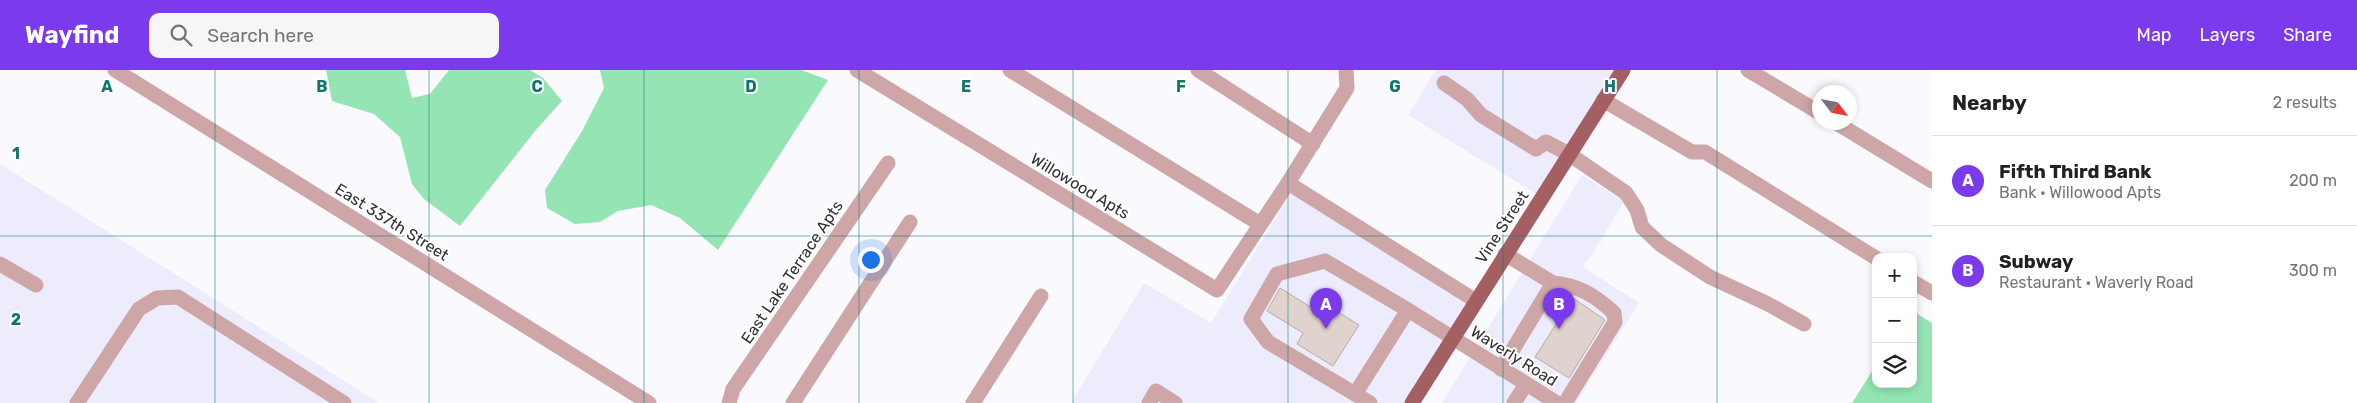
<!DOCTYPE html>
<html lang="en">
<head>
<meta charset="utf-8">
<style>
  body { margin:0; font-family:Rubik,sans-serif; background:#f6f6f6; color:#202124 }
  .controls { position:absolute; right:15px; bottom:15px; display:grid; overflow:hidden; border-radius:10px; box-shadow:0 2px 8px #0003 }
  .controls button { width:45px; height:45px; display:grid; place-items:center; padding:0; border:0; border-bottom:1px solid #e0e0e0; background:#fff; color:#202124; font:25px sans-serif }
  .compass { position:absolute; left:1812px; top:15px; width:45px; height:45px; border-radius:50%; background:#fff; box-shadow:0 2px 8px #0003; rotate:122deg }
  .you { position:absolute; left:870px; top:189px; width:18px; height:18px; margin:-12px; border:4px solid #fff; border-radius:50%; background:#1a73e8; box-shadow:0 0 0 8px #1a73e833 }
  .badge { display:grid; place-items:center; width:32px; height:32px; border-radius:50%; background:#7c3aed; color:#fff; font-size:16px; font-weight:700 }
  .pin { position:absolute; translate:-50% -41px; filter:drop-shadow(0 1px 2px #0008) }
  .pin::after { content:''; position:absolute; top:26px; width:18px; height:15px; background:inherit; clip-path:polygon(0 0,100% 0,50% 100%) }
  .list { margin:0; padding:0; list-style:none }
  h2 { display:flex; justify-content:space-between; align-items:center; height:65px; margin:0; padding:0 20px; font-size:21px }
  h2 small { font-size:16px; font-weight:400; color:#757577 }
  .list li { display:grid; grid-template-columns:32px 1fr auto; gap:15px; align-items:center; box-sizing:border-box; height:90px; padding:0 20px; border-top:1px solid #e0e0e0 }
  .list b { display:block; font-size:19px; white-space:nowrap }
  .list p { margin:0; font-size:16px; white-space:nowrap; color:#757577 }
  .list em { font-size:16px; font-style:normal; color:#757577 }
  .icon { flex:none; width:28px; height:28px; fill:none; stroke:currentColor; stroke-width:2; stroke-linecap:round; stroke-linejoin:round }
  .map { position:relative; flex:none; width:1932px; height:333px; overflow:hidden }
  header { display:flex; align-items:center; gap:30px; box-sizing:border-box; height:70px; padding:0 25px; background:#7c3aed; color:#fff }
  header strong { font-size:24px }
  nav { display:flex; gap:28px; margin-inline-start:auto; font-size:18px }
  .search { width:350px; height:45px; background:#f6f6f6; display:flex; align-items:center; gap:12px; box-sizing:border-box; padding:0 18px; border-radius:10px; color:#757577; font-size:19px }
  main { display:flex }
  aside { flex:1; background:#fff }
  .map>svg:first-child { display:block }
</style>
</head>
<body>
<header>
<strong>Wayfind</strong>
<div class="search"><svg class="icon" aria-label="search" viewBox="0 0 24 24"><circle cx="10" cy="10" r="6"/><path d="M15 15l6 6"/></svg>Search here</div>
<nav><a>Map</a><a>Layers</a><a>Share</a></nav>
</header>
<main>
<div class="map">
<svg width="1932" height="333" viewBox="0 0 1932 333">
  <rect width="100%" height="100%" fill="#f9f9fe"/>
  <g fill="#ececfc">
    <polygon points="1436,0 1618,0 1538,125 1408,45"/>
    <polygon points="0,94 132,177 379,333 0,333"/>
    <polygon points="1582,105 1624,131 1600,172 1583,197 1639,233 1576,333 1442,333"/>
    <polygon points="1292,122 1469,232 1406,333 1071,333 1144,213 1211,253"/>
  </g>
  <g fill="#94e4b4">
    <polygon points="326,0 405,0 412,28 430,24 449,0 530,0 543,8 562,31 535,61 460,156 424,129 412,114 400,67 374,44 332,31"/>
    <polygon points="600,0 801,0 828,10 718,180 680,148 651,135 618,141 600,152 575,154 547,138 545,120 582,61 604,18"/>
    <polygon points="1913,241 1932,253 1932,333 1852,333 1876,295 1876,314 1913,314"/>
  </g>
  <g fill="#e0d3ce" stroke="#b7aba6">
    <polygon points="1280,218 1317,241 1322,232 1359,255 1333,296 1297,274 1303,263 1267,241"/>
    <polygon points="1573,228 1605,250 1569,308 1535,287"/>
  </g>
  <g fill="none" stroke-linecap="round" stroke-linejoin="round">
    <g stroke="#cfa6a7" stroke-width="15">
      <polyline points="115,0 649,333"/>
      <polyline points="857,0 1217,220 1288,113 1347,18 1346,0"/>
      <polyline points="1010,0 1260,154"/>
      <polyline points="1198,0 1313,74"/>
      <polyline points="1748,0 1820,43"/>
      <polyline points="1444,13 1467,29 1481,45 1536,79 1546,72 1569,84 1626,123 1637,140 1642,157 1661,175 1710,207 1768,234 1804,254"/>
      <polyline points="1603,30 1692,82 1705,82 1876,188"/>
      <polyline points="1835,52 1932,111"/>
      <polyline points="1288,113 1476,231"/>
      <polyline points="0,194 36,215"/>
      <polyline points="1913,212 1932,223"/>
      <path d="M1553,213c25,2 43,13 61,30l1,9 -50,81"/>
      <polyline points="1501,299 1553,213 1505,184"/>
      <polyline points="1355,324 1408,240"/>
      <polyline points="77,333 139,239 157,228 178,227 344,333"/>
      <polyline points="729,333 733,319 888,93"/>
      <polyline points="793,333 910,152"/>
      <polyline points="973,333 1041,226"/>
      <polyline points="1149,333 1156,321 1175,333"/>
      <polyline points="1370,333 1268,272 1251,249 1277,204 1325,191 1408,240 1557,333"/>
      <polyline points="1514,333 1526,314"/>
    </g>
    <polyline stroke="#a45f63" stroke-width="15" points="1412,333 1623,0"/>
  </g>
  <path fill="none" stroke="#0f766e" stroke-width="1" stroke-opacity="0.55" d="M215,0v333M429,0v333M644,0v333M859,0v333M1073,0v333M1288,0v333M1503,0v333M1717,0v333M0,166h1932"/>
  <g text-anchor="middle" dominant-baseline="central" stroke-width="4" stroke-linejoin="round" paint-order="stroke">
    <g font-size="16" fill="#313135" stroke="#fff">
      <text transform="translate(1080 116) rotate(31)">Willowood Apts</text>
      <text transform="translate(392 152) rotate(32)">East 337th Street</text>
      <text transform="translate(1502 157) rotate(-57)">Vine Street</text>
      <text transform="translate(792 202) rotate(-56)">East Lake Terrace Apts</text>
      <text transform="translate(1514 286) rotate(32)">Waverly Road</text>
    </g>
  </g>
  <g font-size="16" text-anchor="middle" font-weight="bold" fill="#0f766e" stroke="#fff" stroke-width="4" stroke-linejoin="round" paint-order="stroke">
    <text x="107" y="22">A</text>
    <text x="322" y="22">B</text>
    <text x="537" y="22">C</text>
    <text x="751" y="22">D</text>
    <text x="966" y="22">E</text>
    <text x="1181" y="22">F</text>
    <text x="1395" y="22">G</text>
    <text x="1610" y="22">H</text>
    <text x="16" y="89">1</text>
    <text x="16" y="255">2</text>
  </g>
</svg>
<div class="controls">
<button>+</button>
<button>−</button>
<button><svg class="icon" aria-label="layers" viewBox="0 0 24 24"><path d="M12 4l9 5-9 5-9-5zM3 14l9 5 9-5"/></svg></button>
</div>
<svg class="compass" viewBox="-18 -18 36 36"><path d="M0-13l5 13h-10z" fill="#e53935"/><path d="M0 13l5-13h-10z" fill="#757577"/></svg>
<div class="you"></div>
<div class="pin badge" style="left:1326px;top:259px">A</div>
<div class="pin badge" style="left:1559px;top:259px">B</div>
</div>
<aside>
<h2>Nearby<small>2 results</small></h2>
<ul class="list">
<li><span class="badge">A</span><div><b>Fifth Third Bank</b><p>Bank · Willowood Apts</p></div><em>200 m</em></li>
<li><span class="badge">B</span><div><b>Subway</b><p>Restaurant · Waverly Road</p></div><em>300 m</em></li>
</ul>
</aside>
</main>
</body>
</html>
